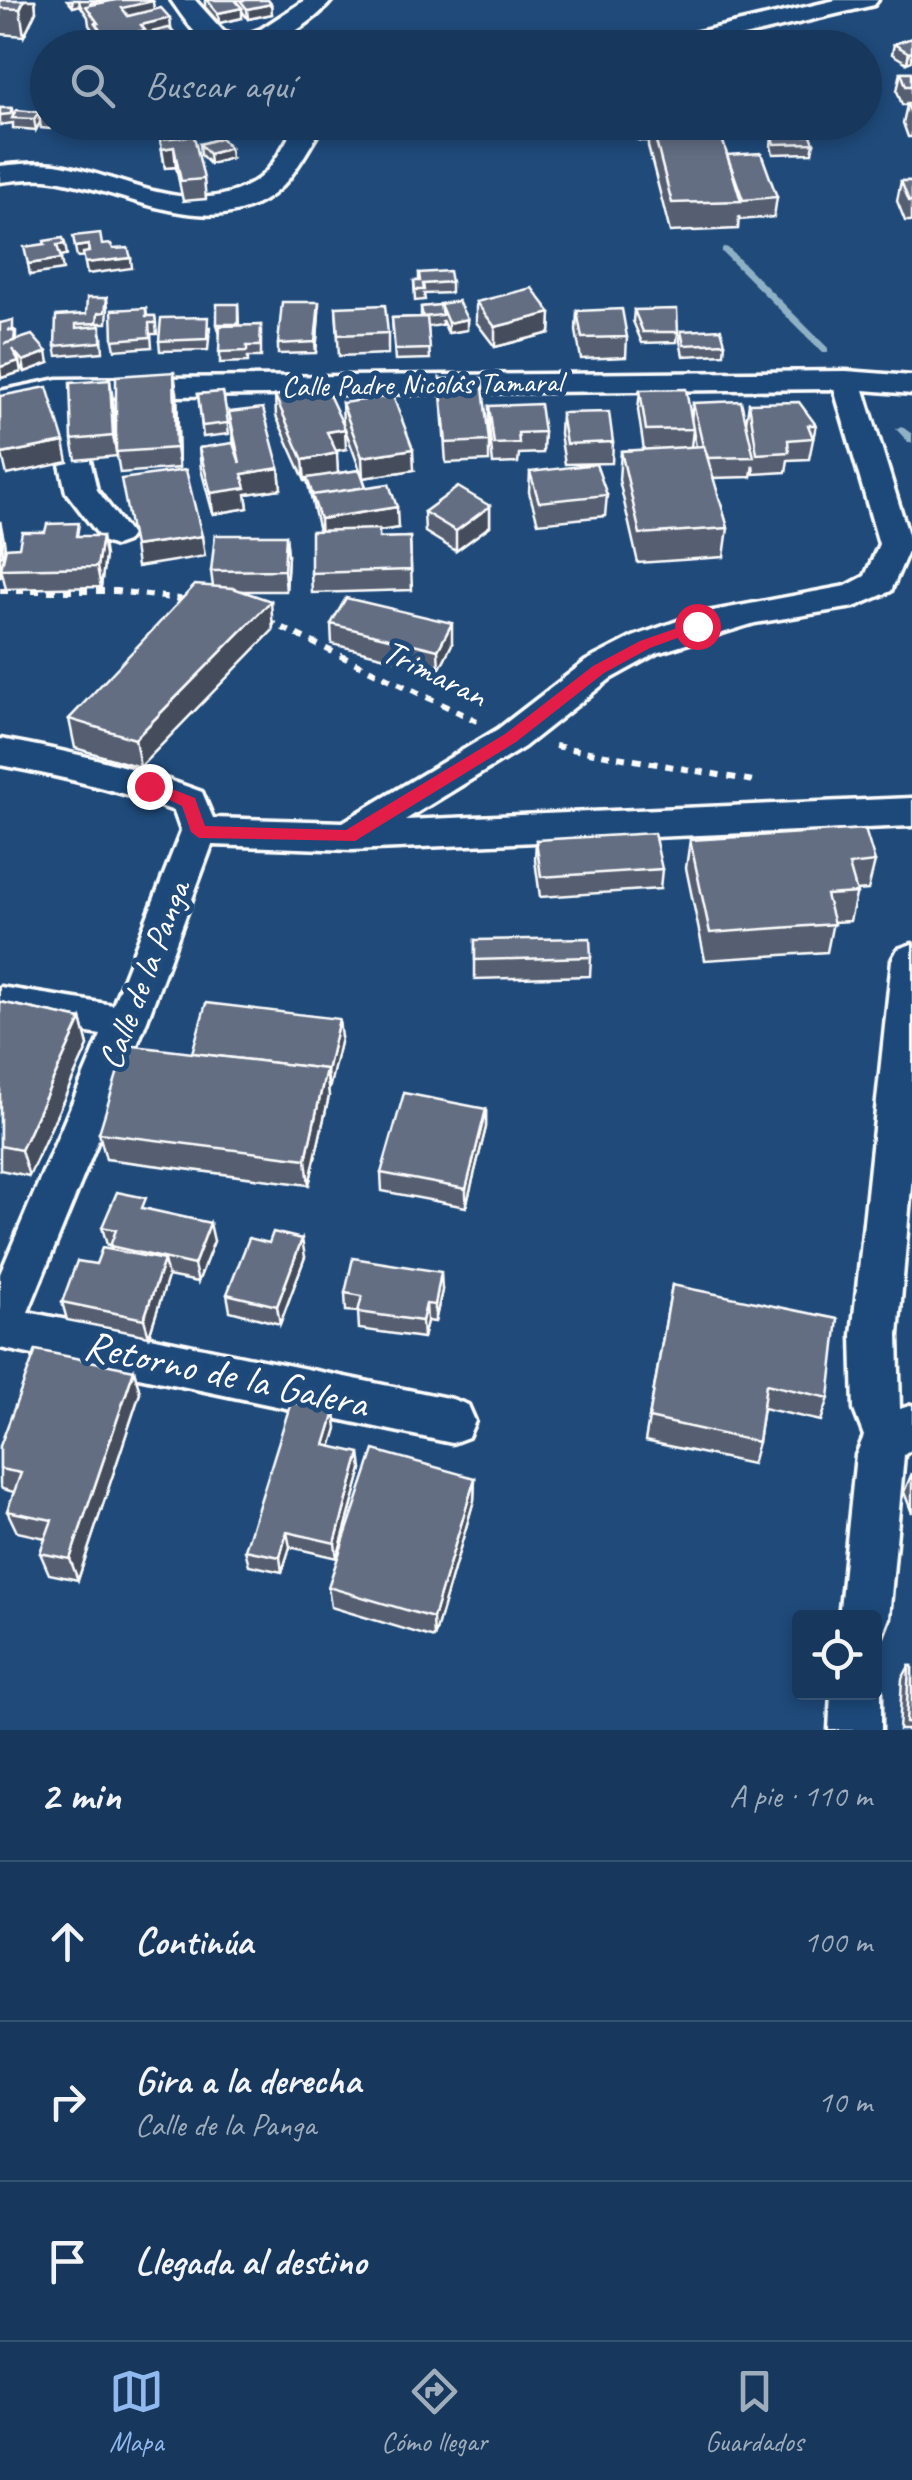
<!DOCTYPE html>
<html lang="es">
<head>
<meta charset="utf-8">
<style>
  body { margin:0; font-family:Caveat,sans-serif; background:#244365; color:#f1f3f6 }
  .controls { position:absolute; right:30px; bottom:30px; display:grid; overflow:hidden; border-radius:10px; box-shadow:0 5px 15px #0003 }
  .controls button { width:90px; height:90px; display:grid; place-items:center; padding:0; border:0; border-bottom:2px solid #365272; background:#17385c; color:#f1f3f6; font:50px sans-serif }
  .stop { position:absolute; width:30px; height:30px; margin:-22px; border:8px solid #e11d48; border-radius:50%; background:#fff }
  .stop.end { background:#e11d48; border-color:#fff; box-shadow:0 2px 10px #0008 }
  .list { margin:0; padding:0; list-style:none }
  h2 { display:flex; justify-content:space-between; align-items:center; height:130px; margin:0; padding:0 40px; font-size:42px }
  h2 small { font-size:32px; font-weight:400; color:#9eacbb }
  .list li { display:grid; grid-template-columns:65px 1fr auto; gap:30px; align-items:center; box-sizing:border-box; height:160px; padding:0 40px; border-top:2px solid #365272 }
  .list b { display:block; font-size:38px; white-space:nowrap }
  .list p { margin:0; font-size:32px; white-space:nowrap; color:#9eacbb }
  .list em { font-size:32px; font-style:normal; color:#9eacbb }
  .icon { flex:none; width:55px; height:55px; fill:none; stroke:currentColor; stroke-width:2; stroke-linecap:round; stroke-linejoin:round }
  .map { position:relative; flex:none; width:912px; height:1730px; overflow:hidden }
  .search { position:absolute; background:#17385c; box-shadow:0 5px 15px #0003; left:30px; right:30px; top:30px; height:110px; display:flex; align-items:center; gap:25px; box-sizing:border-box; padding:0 35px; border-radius:55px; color:#9eacbb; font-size:38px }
  .sheet { height:610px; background:#17385c }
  nav { display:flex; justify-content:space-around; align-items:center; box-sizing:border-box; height:140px; border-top:2px solid #365272; background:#17385c; font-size:28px; color:#9eacbb }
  nav a { display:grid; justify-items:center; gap:5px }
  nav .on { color:#90b9f0 }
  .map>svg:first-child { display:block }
</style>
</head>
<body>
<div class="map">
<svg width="912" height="1730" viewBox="0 0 912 1730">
  <rect width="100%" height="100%" fill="#1f4a7a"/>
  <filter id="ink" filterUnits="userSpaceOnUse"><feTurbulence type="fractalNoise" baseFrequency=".01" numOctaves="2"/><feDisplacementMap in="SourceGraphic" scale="20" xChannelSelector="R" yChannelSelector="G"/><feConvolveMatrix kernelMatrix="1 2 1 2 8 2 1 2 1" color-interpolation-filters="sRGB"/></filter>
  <g filter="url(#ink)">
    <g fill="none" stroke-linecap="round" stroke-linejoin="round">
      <g fill="#8fb1c5" fill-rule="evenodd">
        <polygon points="725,247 728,248 828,348 828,352 822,352 722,252 722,248"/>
        <polygon points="901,426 912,434 912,443 908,442 896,429"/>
      </g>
      <g stroke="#fff" stroke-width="7">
        <g id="minor">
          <path d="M171,0h24l28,31 17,6 21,-8 44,-29h27c-24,30 -80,61 -118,46 -19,-8 -32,-31 -43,-46z"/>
          <polygon points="836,0 878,0 874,5 693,48 648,48 651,43"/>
          <path d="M299,122h27c-15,20 -26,46 -44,64 -63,63 -157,4 -228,-6 -18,-3 -36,0 -54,2v-16c18,-2 37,-4 55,-2 65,10 141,60 203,15 18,-13 27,-39 41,-57z"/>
          <path d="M846,371l66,5v18l-48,-4 47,154 -20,47 -37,16 -99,16 -98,30 -47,26 -86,68 -119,73 507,-22v28l-560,24 -140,-5 -66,178 -118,289 424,87 16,6 7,16 -7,16 -16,6 -452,-95v-74l101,-239 -101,-16v-32l113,18 68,-174 -7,-20c-57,-22 -115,-35 -174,-46v-26c69,12 136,28 202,53l11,26 130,4 155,-93 88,-68 47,-24 64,-23 149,-28 19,-10 14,-32 -45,-155 -759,8 22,93 34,45 -5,7 -11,4 -11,-4 -38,-50 -20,-92 -46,9v-18l58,-12z"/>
          <polygon points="912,944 912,1175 898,1335 900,1409 912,1405 912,1449 904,1455 889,1618 882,1636 874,1638 874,1618 839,1618 856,1455 864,1436 854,1410 852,1335 892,960 898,949"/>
          <polygon points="874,1675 881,1692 881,1730 829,1730 831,1692 874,1692"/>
        </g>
      </g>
      <g stroke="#fff" stroke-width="6" stroke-dasharray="8 8" stroke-linecap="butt">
        <polyline points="0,591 116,591 188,600"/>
        <polyline points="268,621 477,721"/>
        <polyline points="555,746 759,782"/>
      </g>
      <use href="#minor" fill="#1f4a7a" fill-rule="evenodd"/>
    </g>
    <g fill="#555f71" stroke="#fff" stroke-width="2.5" fill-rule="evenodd">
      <polygon points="0,0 35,0 36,11 24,36 0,34"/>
      <polygon points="67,0 152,0 154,10 170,18 171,29 180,47 186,48 101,48 97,43 96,36 89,25 88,17 80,5 73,7"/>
      <polygon points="205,0 268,0 271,4 272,14 248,19 242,11 242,18 219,23 205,7"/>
      <polygon points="912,38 907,63 892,54 894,44"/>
      <polygon points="901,72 912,72 912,137 908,137 903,123 907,105 902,105 897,91"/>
      <polygon points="0,108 12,108 13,115 39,112 40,117 48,108 48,122 53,122 50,129 41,128 40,122 36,130 13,128 13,123 0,125"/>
      <polygon points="627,122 717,122 727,155 777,197 774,217 740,220 739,216 738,229 670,232 648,146 648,141 641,141 635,139"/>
      <polygon points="772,136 814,143 812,153 773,154 771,146"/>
      <polygon points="160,139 204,179 206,199 183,201 176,167 165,168"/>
      <polygon points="200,144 231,158 210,164 201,155"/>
      <polygon points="901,181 912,181 912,221 905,221 897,201"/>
      <polygon points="419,273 451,282 451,293 424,294 425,300 415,301 414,281 419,281"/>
      <polygon points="107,298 108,308 107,323 99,323 102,336 103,352 57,356 55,346 86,314"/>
      <polygon points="476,302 551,313 550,333 495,347 476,322"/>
      <polygon points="238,304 239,326 261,325 261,357 248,357 248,362 220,363 220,335 217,324"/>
      <polygon points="440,305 467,319 467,330 448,333 442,320 442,325 428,327 430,359 395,360 392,318 421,317 421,307"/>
      <polygon points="336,307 388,333 388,354 339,356"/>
      <polygon points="146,308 147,316 155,316 157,334 151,334 152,347 115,350 113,340"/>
      <polygon points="634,310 678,332 677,342 642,343 633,321"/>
      <polygon points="577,311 627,337 626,357 581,359 576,331"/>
      <polygon points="319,312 316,353 278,354 278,344"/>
      <polygon points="0,323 16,331 16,340 49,363 25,372 20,366 21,372 1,378"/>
      <polygon points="210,327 208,350 160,351 159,341"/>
      <polygon points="681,331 725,343 724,354 683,356 680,341"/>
      <polygon points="440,379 489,441 489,461 446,463"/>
      <path d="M640,390l51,31 2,-18 53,20 3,-20 67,22 -7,34 -21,1 -2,12 -32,2 -1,-9 -2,12 -38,1 15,50 -4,29 -86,6 -19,-83 2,-29 23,-1 -6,-40zM693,430l3,17h-5z"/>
      <polygon points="223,392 229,434 203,437 198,394"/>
      <polygon points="177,393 179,468 120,473 117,456 76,460 72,440 113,400 116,446"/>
      <polygon points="275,396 346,449 336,451 338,473 360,470 343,424 342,403 414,470 363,478 366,487 398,528 379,531 379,538 410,537 412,590 312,593 311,573 319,531 307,480 305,481 276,416"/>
      <polygon points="489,406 544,432 543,453 519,454 518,463 493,464 489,426"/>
      <polygon points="229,412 279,468 281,489 246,494 248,508 213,514 201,469 199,448 234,445"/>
      <polygon points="561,413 613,442 612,463 565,464 560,434"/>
      <polygon points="530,472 607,495 605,516 538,523 529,492"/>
      <polygon points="490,506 490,526 456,551 425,532 424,512"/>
      <polygon points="0,521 5,550 81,536 105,556 101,587 6,589 3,576 0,577"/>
      <polygon points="286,535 288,555 286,591 241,591 273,630 140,767 75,748 69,719 213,587 211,571"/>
      <polygon points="331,624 452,644 439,670 332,644"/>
      <polygon points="536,840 662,869 660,889 540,897 535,860"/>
      <polygon points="690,840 875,862 868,890 857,891 850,921 833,922 827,952 705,960 686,868"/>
      <polygon points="475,940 591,957 590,976 475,979"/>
      <polygon points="0,1002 81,1019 88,1046 29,1176 0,1170"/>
      <polygon points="341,1038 328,1090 329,1096 309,1185 106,1159 99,1133 192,1053"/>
      <polygon points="486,1109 486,1127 466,1207 382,1191 381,1173"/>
      <polygon points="149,1209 214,1241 198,1282 168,1276 149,1336 67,1320 62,1302 111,1250 110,1245 107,1245 102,1227"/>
      <polygon points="269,1243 305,1257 280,1324 230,1311 227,1294"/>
      <polygon points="672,1285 829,1398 821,1421 763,1408 758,1442 752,1464 645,1441"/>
      <polygon points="442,1290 435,1322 427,1321 423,1338 359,1329 358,1312 346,1311 345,1293"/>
      <polygon points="134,1370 140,1393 78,1580 49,1574 40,1553 45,1538 17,1532 7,1511 14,1492 2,1489 0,1485 0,1446"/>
      <polygon points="337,1428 331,1447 362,1469 337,1558 290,1547 282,1572 249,1565 245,1550"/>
      <polygon points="912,1473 912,1513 904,1492"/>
      <polygon points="475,1478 474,1500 434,1638 331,1607 328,1587"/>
      <polygon points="909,1666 912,1666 912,1730 899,1730 902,1679"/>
    </g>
    <g fill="#454d5c" stroke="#fff" stroke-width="2.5">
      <polygon points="24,0 35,0 36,11 24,36 20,9"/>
      <polygon points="72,0 79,0 80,5 73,7"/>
      <polygon points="104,0 153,1 155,21 91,13 90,3"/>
      <polygon points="271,4 272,14 248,19 247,9"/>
      <polygon points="242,8 242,18 219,23 218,13"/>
      <polygon points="170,18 172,37 109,42 110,48 108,48 107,40 141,25"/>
      <polygon points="179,38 180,48 151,48"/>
      <polygon points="912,52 912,61 907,63 909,53"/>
      <polygon points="39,112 40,122 36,130 34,119"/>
      <polygon points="174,147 176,167 165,168 162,149"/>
      <polygon points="230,148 231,158 210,164 209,154"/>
      <polygon points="65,244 67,255 59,256 57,245"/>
      <polygon points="88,245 89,256 77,257 75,247"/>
      <polygon points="131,258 132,268 87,274 85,263"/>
      <polygon points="61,259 63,270 30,275 28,264"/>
      <polygon points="319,302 319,312 316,353 315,342"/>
      <polygon points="551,313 550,333 495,347 495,327"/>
      <polygon points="467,319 467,330 448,333 448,323"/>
      <polygon points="47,352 49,363 25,372 23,361"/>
      <polygon points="19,361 21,372 1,378 0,367"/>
      <polygon points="174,372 177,393 179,468 176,448"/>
      <polygon points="110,380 113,400 117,456 113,436"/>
      <polygon points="345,429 346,449 328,452 327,432"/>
      <polygon points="64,442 68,462 7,475 2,454"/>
      <polygon points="413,449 414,470 363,478 362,457"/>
      <polygon points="337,453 338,474 305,481 303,460"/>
      <polygon points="279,468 281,489 246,494 248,508 213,514 211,493 242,474"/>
      <polygon points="490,506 490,526 456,551 456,531"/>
      <polygon points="397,507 398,528 321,540 320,519"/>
      <polygon points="0,521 4,540 7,569 1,569 3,576 0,577"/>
      <polygon points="286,535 288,555 286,591 284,570"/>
      <polygon points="102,536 105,556 101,587 97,567"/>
      <polygon points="202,536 205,556 137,567 134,546"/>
      <polygon points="271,601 273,630 140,767 135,739"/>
      <polygon points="452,623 452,644 439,670 438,650"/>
      <polygon points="81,1019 88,1046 29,1176 21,1150"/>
      <polygon points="339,1019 341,1038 329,1090 327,1071"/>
      <polygon points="326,1069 329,1096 309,1185 306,1159"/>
      <polygon points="486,1109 486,1127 466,1207 466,1189"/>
      <polygon points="210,1223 214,1241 198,1282 194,1265"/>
      <polygon points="302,1239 305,1257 280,1324 277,1306"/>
      <polygon points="164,1260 168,1277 149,1336 144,1319"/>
      <polygon points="441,1272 442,1290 435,1322 435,1305"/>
      <polygon points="426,1304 427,1321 423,1338 422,1321"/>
      <polygon points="134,1370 140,1393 78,1580 70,1559"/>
      <polygon points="335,1412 337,1428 327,1461 325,1445"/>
      <polygon points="360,1453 362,1469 337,1558 335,1543"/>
      <polygon points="475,1478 474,1500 434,1638 433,1618"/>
      <polygon points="287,1532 290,1547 282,1572 280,1557"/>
    </g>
    <g fill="#636e83" stroke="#fff" stroke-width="2.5">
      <polygon points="0,0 24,0 20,9 0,8"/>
      <polygon points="116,0 152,0 153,1 122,8 128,16 161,8 170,18 141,25 145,30 107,40 95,23 98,23 86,6"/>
      <polygon points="207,0 235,0 242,8 218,13"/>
      <polygon points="240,0 268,0 271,4 247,9"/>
      <polygon points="169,28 179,38 151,48 114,48 109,42"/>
      <polygon points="912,38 912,52 909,53 894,44"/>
      <polygon points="901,72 912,72 912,86 906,86"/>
      <polygon points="907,103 912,103 912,117"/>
      <polygon points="0,108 12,108 10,114 0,115"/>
      <polygon points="44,108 48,108 48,118 39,118"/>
      <polygon points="16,110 39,112 34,119 12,118"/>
      <polygon points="632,122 650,122 649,130 642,131 635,128"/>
      <polygon points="651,122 717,122 741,201 672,203"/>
      <polygon points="811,135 814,143 774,144 772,136"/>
      <polygon points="194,136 204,179 181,181 174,147 162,149 160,139"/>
      <polygon points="221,138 230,148 209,154 200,144"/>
      <polygon points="761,153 777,197 743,200 727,155"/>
      <polygon points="901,181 912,181 912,201 909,201"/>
      <polygon points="100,233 102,245 111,244 113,249 128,248 131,258 85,263 83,253 89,252 88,245 75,247 73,236"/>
      <polygon points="63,238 65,244 57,245 61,259 28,264 24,247 45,244 44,241"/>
      <polygon points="449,271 451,282 423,284 424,290 415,290 414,281 420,281 419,273"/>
      <polygon points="532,288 551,313 495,327 476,302"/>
      <polygon points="87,298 107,298 105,312 98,313 97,323 76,324 76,328 101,326 101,342 55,346 56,316 86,314"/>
      <polygon points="458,301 467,319 448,323 440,304"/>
      <polygon points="282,302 319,302 315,342 278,344"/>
      <rect x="217" y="304" width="21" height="20"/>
      <polygon points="385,305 388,333 338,335 336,307"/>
      <polygon points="440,305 442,315 423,317 421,307"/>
      <polygon points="146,308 146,316 155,316 156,323 149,323 150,337 113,340 112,310"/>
      <polygon points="622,309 627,337 582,338 577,311"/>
      <polygon points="677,309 678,332 643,332 634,310"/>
      <polygon points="208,317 207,339 159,341 161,318"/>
      <polygon points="427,317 430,349 395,350 392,318"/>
      <polygon points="13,320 13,330 8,330 15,332 14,341 4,344 32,335 47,352 23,361 12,349 19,361 0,367 0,323"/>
      <polygon points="261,325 260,346 247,346 247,351 219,352 220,326"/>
      <polygon points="721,329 725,343 684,345 681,331"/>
      <polygon points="174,372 176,448 116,452 116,376"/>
      <polygon points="482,378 489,441 446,443 440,379"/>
      <polygon points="110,380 113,436 72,440 70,383"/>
      <polygon points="325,386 345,429 327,432 337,453 303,460 275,396"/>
      <polygon points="47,387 64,442 2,454 0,447 0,396"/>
      <polygon points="686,389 693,429 646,430 640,390"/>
      <polygon points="223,392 228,423 202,426 198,394"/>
      <polygon points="393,396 413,449 362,457 342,403"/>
      <polygon points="741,401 754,457 708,458 704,446 703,446 693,403"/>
      <polygon points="799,402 816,425 808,425 813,438 788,440 789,452 757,454 749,403"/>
      <polygon points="540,404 544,432 518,433 519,443 494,444 489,406"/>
      <polygon points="263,408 279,468 242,474 246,488 211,493 199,448 233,443 240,463 229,412"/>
      <polygon points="609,412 613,442 566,444 561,413"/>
      <polygon points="704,446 728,528 640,534 621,451"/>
      <polygon points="596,464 607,495 539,502 530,472"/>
      <polygon points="186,470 202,536 134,546 121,479"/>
      <polygon points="360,470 366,487 313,496 307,478"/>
      <polygon points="389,484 397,507 320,519 312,495"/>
      <polygon points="458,487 490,506 456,531 424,512"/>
      <polygon points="0,523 3,555 0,556"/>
      <polygon points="79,523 77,536 102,536 97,567 1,569 6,548 19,547 22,532 45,532 47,524"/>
      <polygon points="379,529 379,538 410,537 411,570 311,573 311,531"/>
      <polygon points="215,535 286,535 284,570 211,571"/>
      <polygon points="195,585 233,588 271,601 135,739 69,719"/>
      <polygon points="346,598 452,623 438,650 331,624"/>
      <polygon points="865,829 875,862 849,865 857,893 826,895 834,924 710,933 690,840"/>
      <polygon points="654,833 662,869 541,877 536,840"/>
      <polygon points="590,938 591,957 475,960 475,940"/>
      <polygon points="0,1002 81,1019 21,1150 0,1146"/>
      <polygon points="206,1003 339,1019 327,1071 326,1071 326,1069 192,1053"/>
      <polygon points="126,1045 326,1069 306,1159 99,1133"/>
      <polygon points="404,1093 486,1109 466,1189 381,1173"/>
      <polygon points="117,1192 146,1198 142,1208 210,1223 194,1265 110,1246 116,1230 102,1227"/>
      <polygon points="273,1232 302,1239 277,1306 227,1294 249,1238 269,1243"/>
      <polygon points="102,1248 164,1260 144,1319 62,1302 77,1261 96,1264"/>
      <polygon points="353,1258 441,1272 435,1305 426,1304 422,1321 358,1312 362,1296 345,1293"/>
      <polygon points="672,1285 838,1319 829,1398 766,1384 758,1442 649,1418"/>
      <polygon points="36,1350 134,1370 70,1559 40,1553 52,1520 7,1511 21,1473 0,1469 0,1446"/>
      <polygon points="291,1402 335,1412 325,1445 360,1453 335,1543 287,1532 280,1557 245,1550"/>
      <polygon points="374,1450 475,1478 433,1618 328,1587"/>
      <polygon points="909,1666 912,1666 912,1724 906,1723"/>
    </g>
  </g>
  <polygon fill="#e11d48" points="697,621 705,626 702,629 650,648 604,673 516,742 355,841 199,838 191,832 182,806 141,786 149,780 195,798 205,826 346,830 505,734 593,666 640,641"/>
  <g text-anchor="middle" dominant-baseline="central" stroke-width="10" stroke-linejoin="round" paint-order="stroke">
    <g font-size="30" fill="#fff" stroke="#1f4a7a">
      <text transform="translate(422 384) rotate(-1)">Calle Padre Nicolás Tamaral</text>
    </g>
    <g font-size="35" fill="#fff" stroke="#1f4a7a">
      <text transform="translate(435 673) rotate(26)">Trimaran</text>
      <text transform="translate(144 975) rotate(-69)">Calle de la Panga</text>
    </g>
    <g font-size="42" fill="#fff" stroke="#1f4a7a">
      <text transform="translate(226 1374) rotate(12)">Retorno de la Galera</text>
    </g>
  </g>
</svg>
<div class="controls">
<button><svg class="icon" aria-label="locate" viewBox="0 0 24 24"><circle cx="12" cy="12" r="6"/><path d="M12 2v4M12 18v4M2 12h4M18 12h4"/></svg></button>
</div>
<div class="stop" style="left:697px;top:626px"></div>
<div class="stop end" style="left:149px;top:786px"></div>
<div class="search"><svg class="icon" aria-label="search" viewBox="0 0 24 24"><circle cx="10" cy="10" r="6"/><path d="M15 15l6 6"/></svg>Buscar aquí</div>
</div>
<section class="sheet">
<h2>2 min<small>A pie · 110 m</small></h2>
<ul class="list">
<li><svg class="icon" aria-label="ahead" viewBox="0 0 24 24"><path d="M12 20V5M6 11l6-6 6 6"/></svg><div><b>Continúa</b></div><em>100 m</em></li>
<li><svg class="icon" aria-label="right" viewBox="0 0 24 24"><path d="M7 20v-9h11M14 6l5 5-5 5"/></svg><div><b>Gira a la derecha</b><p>Calle de la Panga</p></div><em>10 m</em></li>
<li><svg class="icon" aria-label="arrive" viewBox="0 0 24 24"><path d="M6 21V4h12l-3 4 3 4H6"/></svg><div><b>Llegada al destino</b></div></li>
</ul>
</section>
<nav>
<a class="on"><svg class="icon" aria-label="map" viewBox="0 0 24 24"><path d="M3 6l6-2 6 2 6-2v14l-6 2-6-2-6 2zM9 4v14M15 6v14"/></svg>Mapa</a>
<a><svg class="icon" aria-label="directions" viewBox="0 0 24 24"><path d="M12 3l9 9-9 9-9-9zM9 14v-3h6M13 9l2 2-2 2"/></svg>Cómo llegar</a>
<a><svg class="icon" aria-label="saved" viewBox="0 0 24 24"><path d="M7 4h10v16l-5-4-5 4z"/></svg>Guardados</a>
</nav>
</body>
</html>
